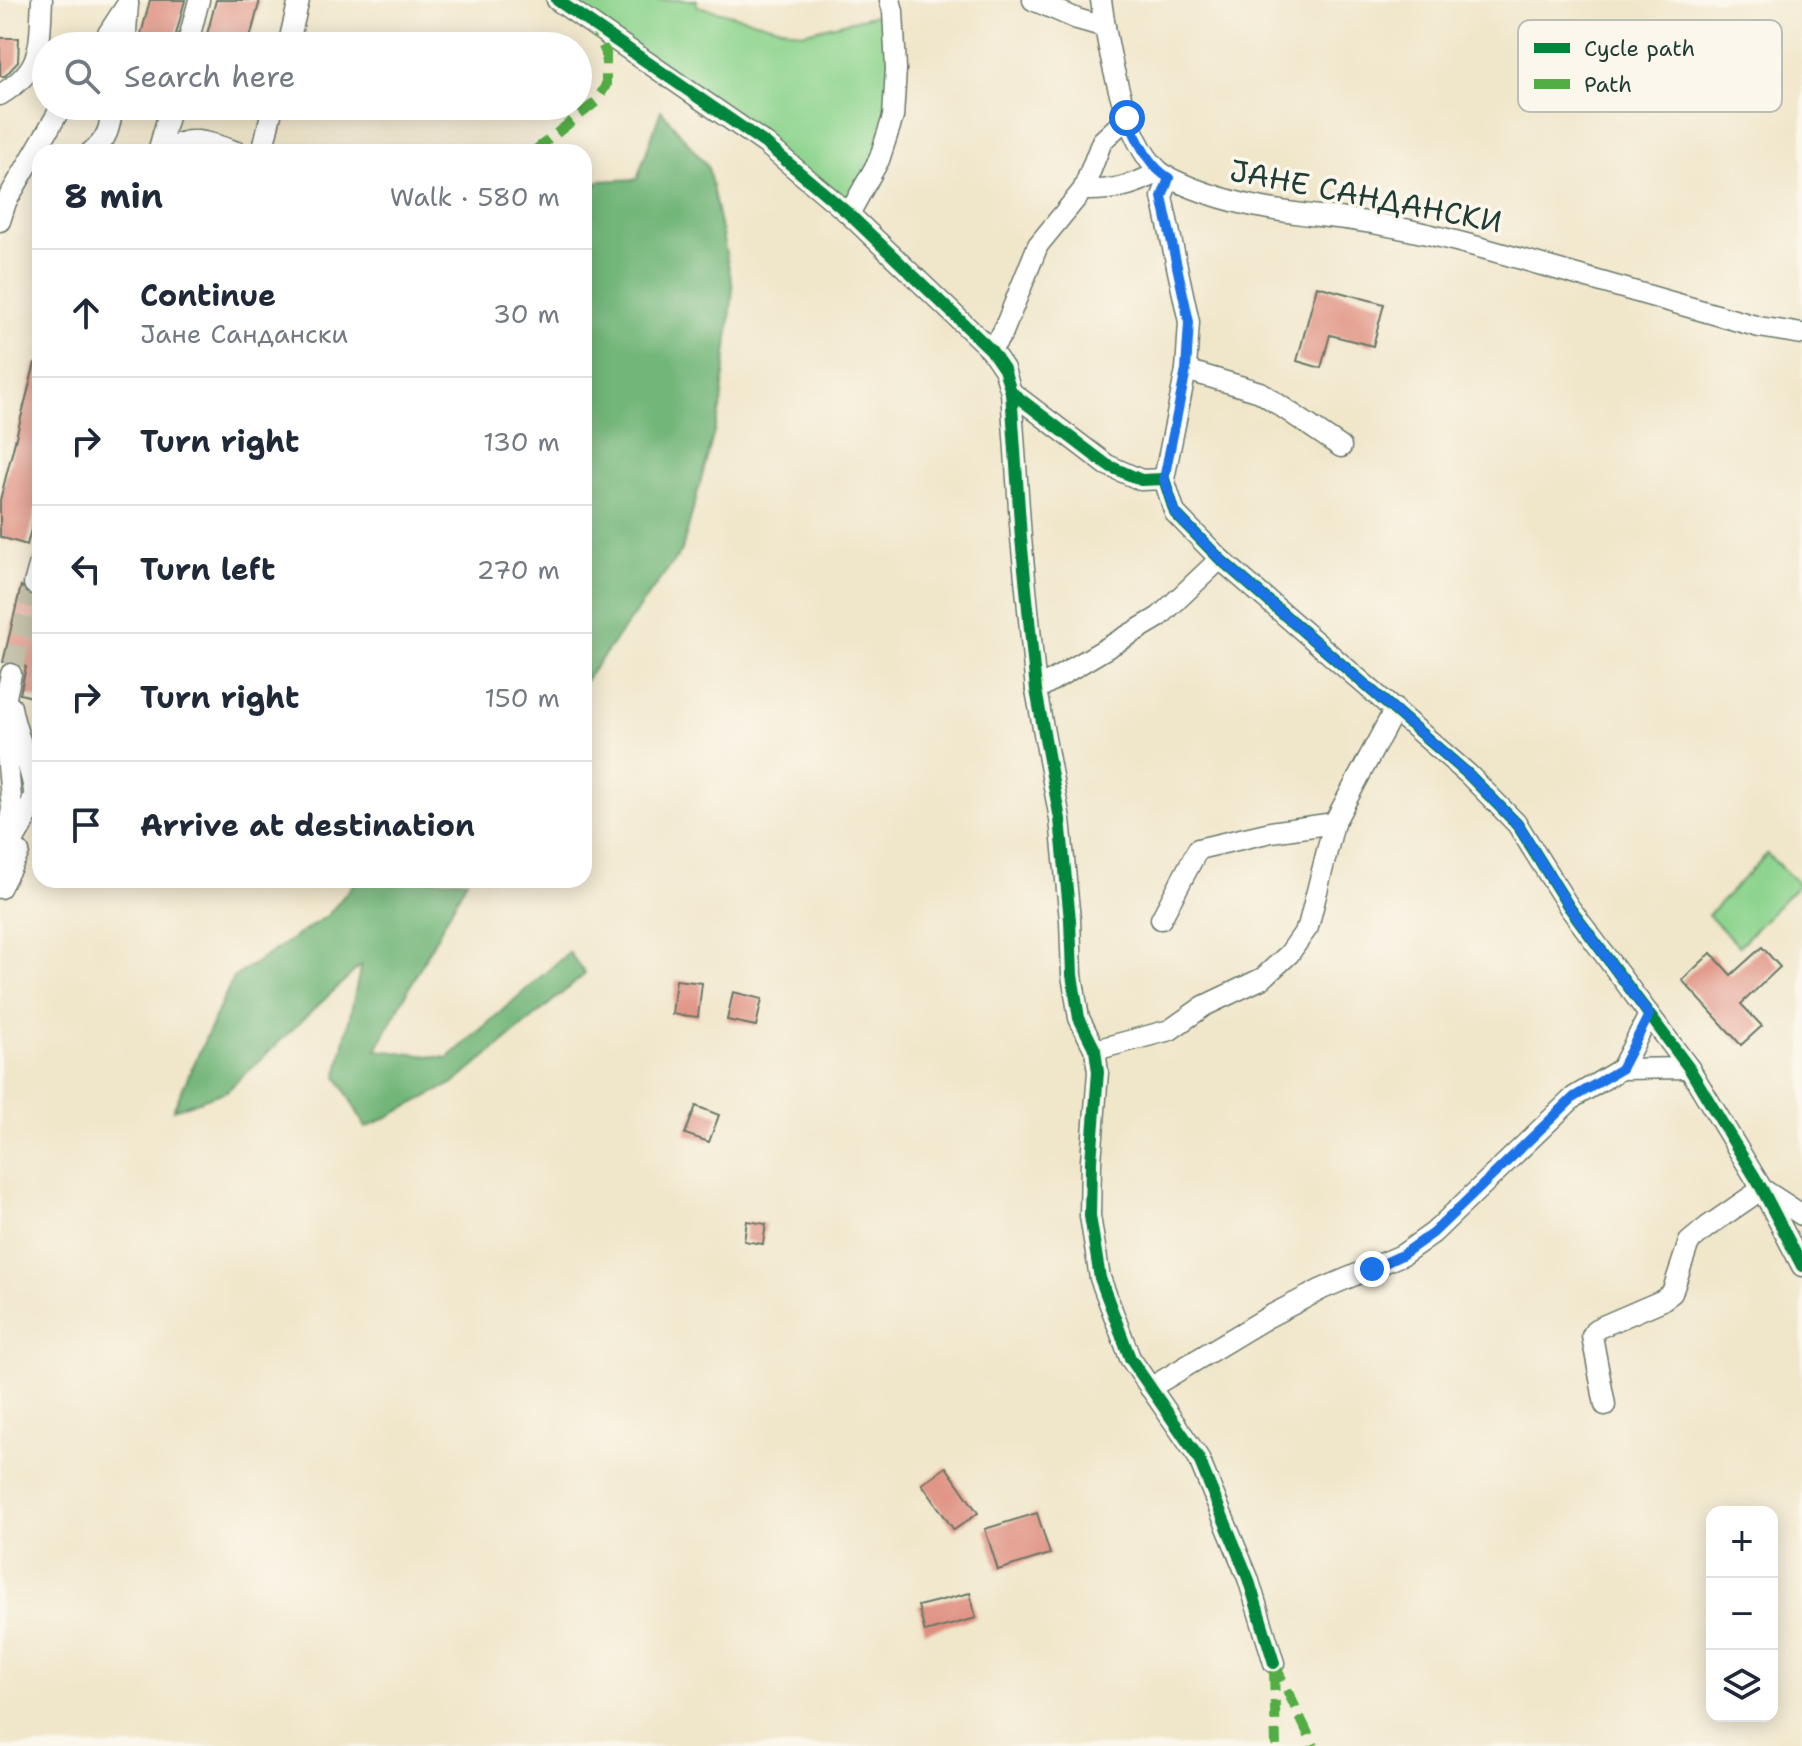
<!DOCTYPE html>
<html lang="en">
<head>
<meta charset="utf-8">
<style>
  body { margin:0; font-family:"Shantell Sans",sans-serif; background:#f2f2f3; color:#1f2937 }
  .controls { position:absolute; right:24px; bottom:24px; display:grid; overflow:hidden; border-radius:16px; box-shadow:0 4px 20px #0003 }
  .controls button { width:72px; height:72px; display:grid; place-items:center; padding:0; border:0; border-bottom:2px solid #e0e1e3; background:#fff; color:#1f2937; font:40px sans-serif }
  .stop { position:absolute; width:24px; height:24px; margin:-18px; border:6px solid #1a73e8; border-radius:50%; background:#fff }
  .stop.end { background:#1a73e8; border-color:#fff; box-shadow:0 2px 8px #0008 }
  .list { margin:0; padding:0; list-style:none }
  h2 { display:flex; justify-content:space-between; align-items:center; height:104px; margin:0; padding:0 32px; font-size:34px }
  h2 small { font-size:26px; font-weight:400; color:#747a83 }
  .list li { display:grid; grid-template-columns:52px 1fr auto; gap:24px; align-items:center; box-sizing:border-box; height:128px; padding:0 32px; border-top:2px solid #e0e1e3 }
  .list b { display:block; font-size:30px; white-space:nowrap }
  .list p { margin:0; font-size:26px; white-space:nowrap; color:#747a83 }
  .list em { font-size:26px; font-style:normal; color:#747a83 }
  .icon { flex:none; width:44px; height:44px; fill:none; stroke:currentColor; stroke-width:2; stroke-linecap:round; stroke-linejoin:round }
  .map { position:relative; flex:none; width:1802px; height:1746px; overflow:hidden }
  .search { position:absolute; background:#fff; box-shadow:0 4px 20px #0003; left:32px; top:32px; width:560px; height:88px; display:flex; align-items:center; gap:20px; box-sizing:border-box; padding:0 28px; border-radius:44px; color:#747a83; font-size:30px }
  .panel { position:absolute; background:#fff; box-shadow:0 4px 20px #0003; left:32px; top:144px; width:560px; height:744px; border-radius:24px }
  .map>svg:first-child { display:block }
</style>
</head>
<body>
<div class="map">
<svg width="1802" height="1746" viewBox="0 0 1802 1746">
  <rect width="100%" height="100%" fill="#fbf7ec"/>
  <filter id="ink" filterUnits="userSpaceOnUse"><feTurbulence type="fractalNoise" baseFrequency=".0125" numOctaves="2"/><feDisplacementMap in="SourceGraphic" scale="16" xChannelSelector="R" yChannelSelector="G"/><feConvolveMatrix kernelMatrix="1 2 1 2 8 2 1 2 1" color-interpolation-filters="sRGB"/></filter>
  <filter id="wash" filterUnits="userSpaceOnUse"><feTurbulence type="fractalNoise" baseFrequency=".006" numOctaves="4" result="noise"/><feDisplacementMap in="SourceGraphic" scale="32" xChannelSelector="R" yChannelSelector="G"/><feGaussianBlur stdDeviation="1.8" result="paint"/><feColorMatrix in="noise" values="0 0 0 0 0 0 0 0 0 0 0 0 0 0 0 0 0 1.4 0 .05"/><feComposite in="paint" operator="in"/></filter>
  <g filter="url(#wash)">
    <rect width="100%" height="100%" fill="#f0e6ca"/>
    <g fill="#8ed48e" stroke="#568861" stroke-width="2">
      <polygon points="557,0 697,0 697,6 802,33 893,11 893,117 849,214"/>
      <polygon points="1767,854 1799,884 1739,946 1708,915"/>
    </g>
    <g fill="#72b679" stroke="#487a56" stroke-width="2">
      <polygon points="661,110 708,167 733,288 721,406 682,550 584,682 584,211 598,181 637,179"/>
      <polygon points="357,880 467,880 376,1050 448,1058 569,952 585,974 456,1082 366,1128 337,1076 361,965 227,1091 173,1110 233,978 328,915"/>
    </g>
    <g id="blocks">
      <g fill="#df8f80">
        <polygon points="150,0 185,0 173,46 138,46"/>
        <polygon points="216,0 260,0 248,46 204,46"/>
        <polygon points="0,38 19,38 18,62 5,76 0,76"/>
        <polygon points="1317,286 1384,304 1373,346 1330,335 1321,368 1297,361"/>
        <polygon points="35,363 40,364 40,495 27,545 0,537 0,500"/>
        <polygon points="21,586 30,596 40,595 40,699 20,694 26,667 14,662 3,662"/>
        <polygon points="1762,947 1780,967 1741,1004 1762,1026 1741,1045 1682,980 1711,953 1731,975"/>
        <polygon points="676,980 702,983 698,1017 672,1014"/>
        <polygon points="733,992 762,999 756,1026 727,1020"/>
        <polygon points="696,1106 719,1115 709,1142 685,1134"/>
        <polygon points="747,1221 766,1224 763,1244 744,1241"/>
        <polygon points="946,1467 978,1513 954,1530 922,1484"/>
        <polygon points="1037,1513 1050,1554 998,1570 985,1529"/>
        <polygon points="970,1593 976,1618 925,1632 918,1606"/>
      </g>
    </g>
  </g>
  <g filter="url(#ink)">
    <use href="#blocks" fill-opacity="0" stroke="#687868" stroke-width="2"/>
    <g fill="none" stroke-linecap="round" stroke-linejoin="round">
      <polyline stroke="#c6c4ac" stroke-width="20" stroke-dasharray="20 10" stroke-linecap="butt" points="14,665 34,584"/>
      <g stroke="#687868" stroke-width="23">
        <g id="minor">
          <polyline points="557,0 766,144 849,214 991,350 1004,369 1011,392 1021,538 1036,690 1060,819 1070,920 1072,975 1079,1018 1095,1050 1098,1072 1091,1161 1090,1216 1100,1278 1130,1358 1198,1457 1248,1578 1274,1663"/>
          <polyline points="1033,0 1077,19 1105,27"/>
          <path d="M1101,0c6,45 23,139 57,170 8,8 21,12 32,17 43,17 83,24 129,29 79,7 154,29 230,51 70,20 140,40 210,60l43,7"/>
          <polyline points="100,46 128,3"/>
          <polyline points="125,46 128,4"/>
          <polyline points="187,46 199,0"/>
          <polyline points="288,46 299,0"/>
          <path d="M0,95c44,-27 39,-48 42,-95"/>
          <path d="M91,152c17,-12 19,-26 22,-46"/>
          <polyline points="158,152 171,106"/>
          <path d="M165,152c23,-20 47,-9 72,0"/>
          <polyline points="262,152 273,106"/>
          <path d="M1083,190c29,1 50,-4 76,-18"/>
          <polyline points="849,214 879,160 893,117 896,69 893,11 890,0"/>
          <polyline points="0,221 6,202 62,106"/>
          <polyline points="991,350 1003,332 1038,245 1083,190 1102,141 1127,118"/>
          <polyline points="1186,370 1260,392 1341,447"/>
          <polyline points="1011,392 1107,465 1141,480 1164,479 1175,513 1220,559 1468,774 1517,824 1569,907 1689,1068 1762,1189 1802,1266"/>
          <polyline points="1164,479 1186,370 1189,322 1162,197 1169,178"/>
          <polyline points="34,584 40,562"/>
          <polyline points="1036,690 1159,617 1220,559"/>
          <path d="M11,707c5,29 19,55 23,84"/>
          <polyline points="10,847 24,823 39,782"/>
          <polyline points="2,861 12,809 3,711 11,674"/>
          <polyline points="0,888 19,852"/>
          <polyline points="1161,919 1198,849 1271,832 1334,823"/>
          <polyline points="1095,1050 1170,1030 1204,1006 1263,978 1289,954 1308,927 1334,823 1395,709"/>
          <polyline points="1621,1069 1689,1068"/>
          <polyline points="1150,1388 1268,1317 1322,1289 1402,1255 1433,1233 1574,1097 1621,1069 1649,1015"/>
          <polyline points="1605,1405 1592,1336 1596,1329 1661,1301 1672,1293 1689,1242 1707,1227 1762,1189 1802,1215"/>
        </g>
      </g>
      <use href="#minor" stroke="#fff" stroke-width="20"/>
      <g stroke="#52ad45" stroke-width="10" stroke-dasharray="20 10" stroke-linecap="butt">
        <polyline points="533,152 596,102 606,85 606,53 596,31"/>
        <polyline points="1274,1663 1314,1746"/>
        <polyline points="1274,1671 1276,1746"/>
      </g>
      <g stroke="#fbf7ec" stroke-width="17">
        <g id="cycleway">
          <polyline points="557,0 766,144 849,214 991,350 1004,369 1011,392 1021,538 1036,690 1060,819 1070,920 1072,975 1079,1018 1095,1050 1098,1072 1091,1161 1090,1216 1100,1278 1130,1358 1198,1457 1248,1578 1274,1663"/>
          <polyline points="1011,392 1107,465 1141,480 1164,479 1175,513 1220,559 1468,774 1517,824 1569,907 1689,1068 1762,1189 1802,1266"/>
        </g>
      </g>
      <use href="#cycleway" stroke="#00873e" stroke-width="12"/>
    </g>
  </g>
  <g fill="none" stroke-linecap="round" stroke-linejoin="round" filter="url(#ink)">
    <path stroke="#1a73e8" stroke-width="10" d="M1127,118c11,22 20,47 42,60l-7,19 27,125 -3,48 -22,109 11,34 45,46 248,215 49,50 52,83 80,108 -28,54 -47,28 -141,136 -31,22 -30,14"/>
  </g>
  <g text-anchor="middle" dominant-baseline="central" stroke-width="7" stroke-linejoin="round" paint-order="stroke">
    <g font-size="30" fill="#1f3d34" stroke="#fbf7ec">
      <text transform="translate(1366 196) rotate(11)">ЈАНЕ САНДАНСКИ</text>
    </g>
  </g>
  <rect x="1518" y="20" width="264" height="92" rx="12" fill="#fbf7ec" stroke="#b9bfb5" stroke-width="2"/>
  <rect x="1534" y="43" width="36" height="10" fill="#00873e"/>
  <rect x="1534" y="79" width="36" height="10" fill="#52ad45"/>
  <g font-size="22" fill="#1f3d34">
    <text x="1584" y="56">Cycle path</text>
    <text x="1584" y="92">Path</text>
  </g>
</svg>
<div class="controls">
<button>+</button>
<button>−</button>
<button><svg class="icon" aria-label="layers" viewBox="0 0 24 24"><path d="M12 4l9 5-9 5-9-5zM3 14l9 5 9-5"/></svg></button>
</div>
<div class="stop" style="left:1127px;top:118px"></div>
<div class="stop end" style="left:1372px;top:1269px"></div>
<div class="search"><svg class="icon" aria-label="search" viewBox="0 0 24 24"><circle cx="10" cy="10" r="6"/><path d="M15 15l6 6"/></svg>Search here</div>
<section class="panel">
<h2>8 min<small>Walk · 580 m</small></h2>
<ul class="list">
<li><svg class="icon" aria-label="ahead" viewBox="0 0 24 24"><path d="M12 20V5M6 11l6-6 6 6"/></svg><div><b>Continue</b><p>Јане Сандански</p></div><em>30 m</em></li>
<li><svg class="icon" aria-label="right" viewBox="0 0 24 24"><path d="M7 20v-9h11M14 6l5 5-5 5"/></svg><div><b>Turn right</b></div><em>130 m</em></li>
<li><svg class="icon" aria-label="left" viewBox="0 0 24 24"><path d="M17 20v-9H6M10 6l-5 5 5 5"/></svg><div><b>Turn left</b></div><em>270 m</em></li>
<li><svg class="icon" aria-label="right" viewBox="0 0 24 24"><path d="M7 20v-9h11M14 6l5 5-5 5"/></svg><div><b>Turn right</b></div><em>150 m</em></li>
<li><svg class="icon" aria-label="arrive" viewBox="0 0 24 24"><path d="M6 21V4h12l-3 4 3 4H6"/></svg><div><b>Arrive at destination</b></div></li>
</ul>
</section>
</div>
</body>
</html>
